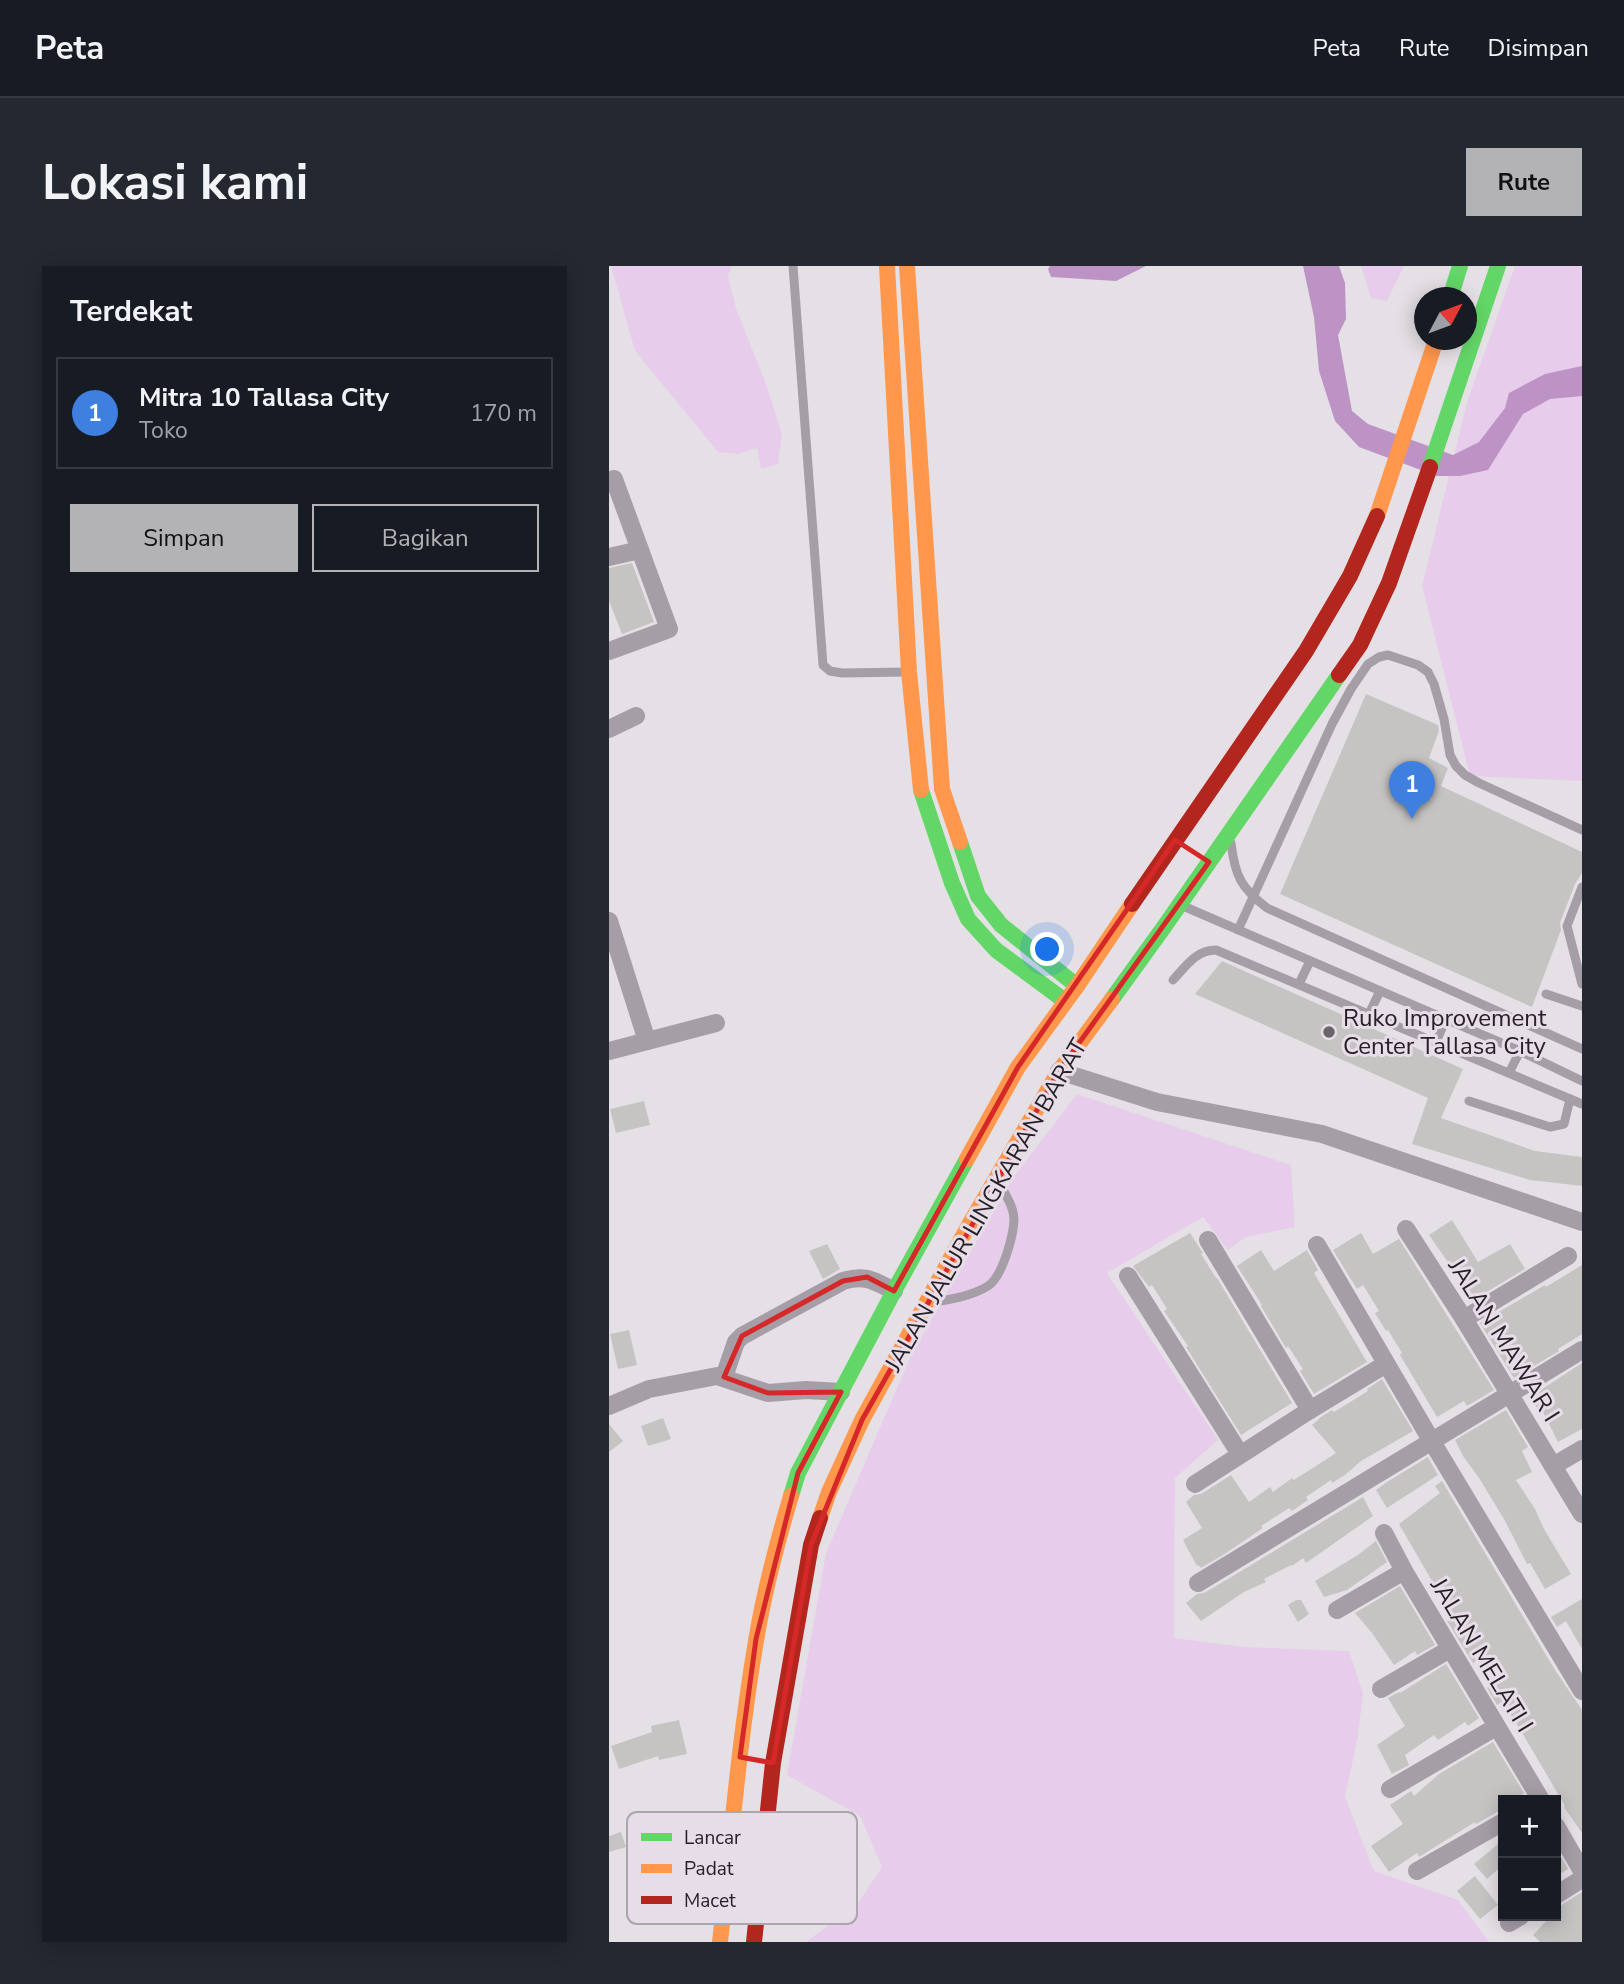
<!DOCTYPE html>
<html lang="id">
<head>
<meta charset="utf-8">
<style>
  body { margin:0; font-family:"Nunito Sans",sans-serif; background:#242831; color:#f1f3f6 }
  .controls { position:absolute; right:21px; bottom:21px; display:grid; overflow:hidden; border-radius:0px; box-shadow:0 4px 18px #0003 }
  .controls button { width:63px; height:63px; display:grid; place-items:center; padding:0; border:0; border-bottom:2px solid #363941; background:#171b24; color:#f1f3f6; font:35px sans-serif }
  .compass { position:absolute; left:805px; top:21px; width:63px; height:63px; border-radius:50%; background:#171b24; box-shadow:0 4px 18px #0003; rotate:49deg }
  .you { position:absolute; left:439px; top:684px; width:24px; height:24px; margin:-18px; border:5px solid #fff; border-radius:50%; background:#1a73e8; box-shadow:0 0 0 10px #1a73e833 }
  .badge { display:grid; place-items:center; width:46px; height:46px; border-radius:50%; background:#b3b3b6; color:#fff; font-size:23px; font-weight:700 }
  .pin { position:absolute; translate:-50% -58px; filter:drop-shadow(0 2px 4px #0008) }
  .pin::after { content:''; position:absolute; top:37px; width:24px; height:21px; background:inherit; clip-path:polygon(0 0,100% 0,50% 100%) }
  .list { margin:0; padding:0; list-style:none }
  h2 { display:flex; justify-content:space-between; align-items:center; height:91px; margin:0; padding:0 28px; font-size:30px }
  h2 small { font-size:23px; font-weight:400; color:#9ea1a6 }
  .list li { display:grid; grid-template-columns:46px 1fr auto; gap:21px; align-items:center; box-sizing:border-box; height:112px; margin:0 14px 14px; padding:0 14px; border:2px solid #363941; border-radius:0px }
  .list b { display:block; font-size:26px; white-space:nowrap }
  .list p { margin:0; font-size:23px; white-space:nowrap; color:#9ea1a6 }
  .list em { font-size:23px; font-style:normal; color:#9ea1a6 }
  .actions { display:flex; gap:14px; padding:21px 28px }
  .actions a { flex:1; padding:16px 0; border:2px solid #b3b3b6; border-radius:0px; text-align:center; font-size:24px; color:#b3b3b6 }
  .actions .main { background:#b3b3b6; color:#111 }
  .map { position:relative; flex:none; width:973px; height:1676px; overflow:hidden; border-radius:0px }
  header { display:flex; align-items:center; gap:42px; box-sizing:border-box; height:98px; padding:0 35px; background:#171b24; border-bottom:2px solid #363941 }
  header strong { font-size:33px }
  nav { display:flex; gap:38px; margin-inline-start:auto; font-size:24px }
  .intro { display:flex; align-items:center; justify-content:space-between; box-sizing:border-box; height:168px; padding:0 42px }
  h1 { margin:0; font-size:49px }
  .button { padding:18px 32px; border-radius:0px; background:#b3b3b6; color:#111; font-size:24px; font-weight:700 }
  main { display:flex; gap:42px; padding:0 42px }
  aside { flex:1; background:#171b24; border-radius:0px; box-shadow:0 4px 18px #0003 }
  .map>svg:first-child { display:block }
</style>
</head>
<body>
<header>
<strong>Peta</strong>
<nav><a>Peta</a><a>Rute</a><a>Disimpan</a></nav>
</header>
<div class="intro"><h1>Lokasi kami</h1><a class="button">Rute</a></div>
<main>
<aside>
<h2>Terdekat<small></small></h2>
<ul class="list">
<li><span class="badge" style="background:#3f7fe0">1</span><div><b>Mitra 10 Tallasa City</b><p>Toko</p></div><em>170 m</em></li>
</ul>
<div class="actions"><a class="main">Simpan</a><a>Bagikan</a></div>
</aside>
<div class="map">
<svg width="973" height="1676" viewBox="0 0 973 1676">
  <rect width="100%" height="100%" fill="#e5e0e5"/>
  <g fill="#e7cdeb">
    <polygon points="2,0 123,0 119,10 127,42 157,118 173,168 169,198 152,203 148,182 129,188 109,186 26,85"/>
    <polygon points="752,0 795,0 778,35 762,32"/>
    <polygon points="906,0 973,0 973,515 861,510 813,320 858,136"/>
    <polygon points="468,828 682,899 686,961 637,971 619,984 594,951 498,1007 609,1174 566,1212 565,1372 636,1381 740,1385 754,1427 749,1470 736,1531 765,1605 849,1634 880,1676 197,1676 249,1637 273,1601 251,1550 178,1509 217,1287 304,1085 406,909"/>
  </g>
  <g fill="#bd93c5">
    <polygon points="441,0 537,0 507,15 442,11 439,3"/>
    <polygon points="694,0 730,0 736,17 737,53 729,69 743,145 759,158 844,189 870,176 896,142 900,127 936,108 973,100 973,130 941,133 914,148 879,204 851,210 828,210 750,181 726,155 710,105 705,51"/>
  </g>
  <g fill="#c6c4c3">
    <polygon points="23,297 45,356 13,368 0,335 0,302"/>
    <polygon points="757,428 829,459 830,465 820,492 839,502 832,520 973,586 973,607 966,618 951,657 952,664 923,741 671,628"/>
    <polygon points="613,695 854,803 832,852 926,885 973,891 973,920 921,914 803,878 819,832 586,728"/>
    <polygon points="35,835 41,859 7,867 1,843"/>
    <polygon points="843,954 869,996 901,978 916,1003 866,1033 848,1004 846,1006 820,969"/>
    <polygon points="581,967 594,987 592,988 607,1012 608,1012 683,1137 632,1169 577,1081 579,1080 555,1045 558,1043 543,1019 540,1021 524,1000"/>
    <polygon points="752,967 764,988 790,973 885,1124 858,1140 855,1135 828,1151 791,1089 793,1087 779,1064 777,1065 766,1047 770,1045 754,1019 748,1023 724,984"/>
    <polygon points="218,978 231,1003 214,1013 200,985"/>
    <polygon points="652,984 665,1005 698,984 709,1004 705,1007 758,1096 705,1128 691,1105 694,1103 679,1080 677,1082 652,1040 653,1039 628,1000"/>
    <polygon points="973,999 973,1068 949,1083 950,1085 905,1112 871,1057 936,1019 937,1021"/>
    <polygon points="20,1064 28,1099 9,1103 1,1068"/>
    <polygon points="973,1097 973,1163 949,1176 933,1144 930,1145 921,1131"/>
    <polygon points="773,1113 804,1165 752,1195 736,1209 723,1217 722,1214 697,1231 699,1234 683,1245 680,1242 652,1260 654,1262 614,1289 592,1302 589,1299 588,1300 574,1274 593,1262 577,1236 585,1229 592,1228 622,1209 640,1236 661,1221 664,1226 683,1212 685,1214 727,1187 703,1159 712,1151 723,1144 725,1146 759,1125 758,1123"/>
    <polygon points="897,1144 919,1181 913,1185 923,1206 907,1214 926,1243 935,1263 962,1308 936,1323 921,1297 918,1298 895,1253 870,1212 854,1190 846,1174"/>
    <polygon points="54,1152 62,1173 39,1180 32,1160"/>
    <polygon points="0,1158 14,1175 0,1186"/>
    <polygon points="819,1191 829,1209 778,1242 767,1224 778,1216"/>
    <polygon points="833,1215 946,1404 973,1444 973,1567 955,1541 956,1540 905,1453 892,1436 888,1439 878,1422 885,1418 872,1392 864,1397 838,1355 843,1352 838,1341 790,1258 831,1227 826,1220"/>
    <polygon points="754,1231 764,1250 697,1297 694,1292 683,1300 682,1299 655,1313 657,1316 635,1326 592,1355 577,1337 588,1328 595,1327 624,1310"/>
    <polygon points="767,1275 778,1296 738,1324 715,1331 706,1315 749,1289"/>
    <polygon points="791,1320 826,1379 808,1389 806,1385 785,1399 763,1367 746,1347"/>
    <polygon points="973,1333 973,1383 957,1355 948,1361 942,1351"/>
    <polygon points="687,1334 692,1334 700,1348 689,1356 679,1339"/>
    <polygon points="837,1398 870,1452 859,1460 856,1456 829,1474 825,1469 796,1489 800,1499 783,1508 768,1479 796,1460 779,1432 790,1426 791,1427"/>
    <polygon points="70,1454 78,1488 50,1494 49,1490 10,1503 2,1480 43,1466 42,1460"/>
    <polygon points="884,1476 915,1527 905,1534 894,1534 894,1542 883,1549 867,1558 866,1556 810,1591 808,1587 780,1606 762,1580 794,1558 781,1539 802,1525 805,1530 830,1508"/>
    <polygon points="12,1566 17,1581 0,1586 0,1570"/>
    <polygon points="894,1574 894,1599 878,1613 865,1598"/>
    <polygon points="947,1582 959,1603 947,1610"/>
    <polygon points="866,1610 889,1639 871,1653 848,1625"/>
    <polygon points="973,1626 973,1676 931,1676 924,1669 942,1650 947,1650 947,1645 954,1638"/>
  </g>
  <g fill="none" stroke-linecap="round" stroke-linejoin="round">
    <g stroke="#a69ea7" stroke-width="9">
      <polyline points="184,0 214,399 221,405 233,407 300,406"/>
      <path d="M622,577c4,33 10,45 36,65l315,141"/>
      <polyline points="973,621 958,660 973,718"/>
      <polyline points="574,640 911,785 973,815"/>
      <polyline points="629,664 723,458 742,423 759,398 770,391 779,389 809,399 819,406 825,418 835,453 841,489 847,500 856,509 870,517 973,564"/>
      <path d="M564,714c13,-14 23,-30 43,-30l354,149"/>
      <polyline points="690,718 701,695"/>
      <polyline points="937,728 973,740"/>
      <polyline points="760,748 771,725"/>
      <polyline points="827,776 837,753"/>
      <polyline points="900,807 911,785"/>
      <polyline points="860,835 941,861 955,858 961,833 973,838"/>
      <path d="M325,1036c17,-3 38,-6 54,-16 14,-9 25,-48 26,-66 0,-13 -8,-24 -14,-36"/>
    </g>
    <g stroke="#a69ea7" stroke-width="18">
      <polyline points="0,291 31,284"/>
      <polyline points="0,385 60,363 5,213"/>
      <polyline points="0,463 27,450"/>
      <polyline points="0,655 38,775"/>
      <polyline points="0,785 107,757"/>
      <polyline points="450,805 548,836 713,868 973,956"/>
      <polyline points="797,963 855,1053 973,1248"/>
      <polyline points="599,974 701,1144"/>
      <polyline points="708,979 822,1174 973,1425"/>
      <polyline points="519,1010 631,1188"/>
      <polyline points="855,1053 959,990"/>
      <path d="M115,1111l12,-35 6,-6 101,-55c23,-7 31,0 51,10"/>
      <polyline points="0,1140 40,1123 108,1110 159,1127 197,1124 232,1126"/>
      <polyline points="944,1200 973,1183"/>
      <polyline points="586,1218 701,1144 777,1098"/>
      <polyline points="775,1267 795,1305 932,1534"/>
      <polyline points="589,1317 973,1084"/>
      <polyline points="728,1344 795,1305"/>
      <polyline points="772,1423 841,1383"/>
      <polyline points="781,1523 887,1461"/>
      <polyline points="947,1560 973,1605"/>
      <polyline points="808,1605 894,1556"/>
      <polyline points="947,1629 973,1613"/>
      <polyline points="900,1657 912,1650"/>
    </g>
    <g stroke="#63d668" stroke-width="16">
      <polyline points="841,32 851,0"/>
      <polyline points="821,201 889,0"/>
      <polyline points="312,524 343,617 359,653 387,684 456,735"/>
      <polyline points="351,576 369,630 392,659 468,720"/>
      <polyline points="503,733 555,661 730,409"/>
      <polyline points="182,1230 189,1207 285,1025 358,893"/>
    </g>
    <g stroke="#ff974d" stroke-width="16">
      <polyline points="278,0 300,406 312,524"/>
      <polyline points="298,0 333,523 351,576"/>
      <polyline points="768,250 827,74"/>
      <polyline points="358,893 409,801 468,720 523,638"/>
      <polyline points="211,1252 220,1226 253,1154 360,959 450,805 503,733"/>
      <path d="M111,1676c11,-100 19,-202 36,-301 8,-49 21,-98 35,-145"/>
    </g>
    <g stroke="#b3261e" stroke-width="16">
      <polyline points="730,409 751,379 780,317 821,201"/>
      <polyline points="523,638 697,385 741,310 768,250"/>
      <polyline points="145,1676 164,1497 202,1279 211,1252"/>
    </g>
  </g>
  <path fill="none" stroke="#d62828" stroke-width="5" stroke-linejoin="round" d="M566,574l34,22 -150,209 -197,349 -51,125 -38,218 -33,-6 16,-118 42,-166 43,-81 -73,1 -44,-16 18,-41 101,-55 24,-4 27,14 124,-224z"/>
  <circle fill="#686468" stroke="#e6dde8" stroke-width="2.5" cx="720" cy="766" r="7"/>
  <g text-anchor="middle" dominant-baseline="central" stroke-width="6" stroke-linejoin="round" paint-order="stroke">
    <g font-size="24" fill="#252125" stroke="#e6dde8" text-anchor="start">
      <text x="734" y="752">Ruko Improvement<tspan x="734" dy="28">Center Tallasa City</tspan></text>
    </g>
    <g font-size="24" fill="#252125" stroke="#e6dde8">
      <text transform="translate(377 939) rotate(-60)">JALAN JALUR LINGKARAN BARAT</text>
      <text transform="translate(895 1074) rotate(58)">JALAN MAWAR I</text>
      <text transform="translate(873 1389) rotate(59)">JALAN MELATI I</text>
    </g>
  </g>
  <rect x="18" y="1546" width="230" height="112" rx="10" fill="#e6dde8" stroke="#aca5ae" stroke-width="2"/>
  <rect x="32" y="1567" width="31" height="8" fill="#63d668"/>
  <rect x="32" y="1598" width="31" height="9" fill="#ff974d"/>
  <rect x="32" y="1630" width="31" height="8" fill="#b3261e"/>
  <g font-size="19" fill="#252125">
    <text x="75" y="1578">Lancar</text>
    <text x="75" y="1609">Padat</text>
    <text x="75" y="1641">Macet</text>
  </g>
</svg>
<div class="controls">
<button>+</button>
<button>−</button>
</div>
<svg class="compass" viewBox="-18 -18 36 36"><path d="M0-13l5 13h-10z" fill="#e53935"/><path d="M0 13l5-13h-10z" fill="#9ea1a6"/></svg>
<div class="you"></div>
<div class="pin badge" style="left:803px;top:553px;background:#3f7fe0">1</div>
</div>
</main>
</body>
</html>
